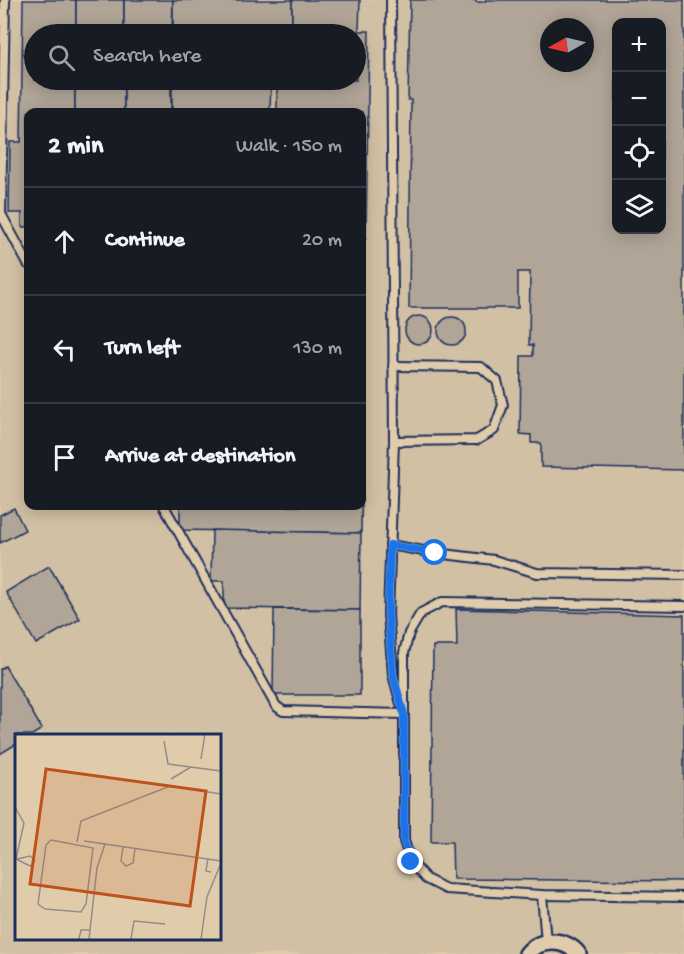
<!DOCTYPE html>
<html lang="en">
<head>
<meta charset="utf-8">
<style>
  body { margin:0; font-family:"Gochi Hand",sans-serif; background:#20242c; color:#f1f3f6 }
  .controls { position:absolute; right:18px; top:18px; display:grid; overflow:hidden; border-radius:12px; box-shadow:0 3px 15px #0003 }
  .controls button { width:54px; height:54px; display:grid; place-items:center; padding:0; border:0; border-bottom:2px solid #363941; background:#171b24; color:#f1f3f6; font:30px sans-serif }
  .compass { position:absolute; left:540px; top:18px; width:54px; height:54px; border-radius:50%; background:#171b24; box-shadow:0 3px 15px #0003; rotate:262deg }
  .stop { position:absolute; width:18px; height:18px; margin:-14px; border:4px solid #1a73e8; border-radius:50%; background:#fff }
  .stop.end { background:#1a73e8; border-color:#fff; box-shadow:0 2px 6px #0008 }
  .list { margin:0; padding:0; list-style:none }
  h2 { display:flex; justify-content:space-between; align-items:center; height:78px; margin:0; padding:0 24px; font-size:26px }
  h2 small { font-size:20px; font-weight:400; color:#9ea1a6 }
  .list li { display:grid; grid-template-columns:39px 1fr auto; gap:18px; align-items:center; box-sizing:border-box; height:108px; padding:0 24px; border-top:2px solid #363941 }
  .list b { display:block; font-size:22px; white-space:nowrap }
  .list em { font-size:20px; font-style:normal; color:#9ea1a6 }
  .icon { flex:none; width:33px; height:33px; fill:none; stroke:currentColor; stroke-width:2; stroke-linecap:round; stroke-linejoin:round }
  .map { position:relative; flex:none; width:684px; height:954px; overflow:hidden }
  .search { position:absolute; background:#171b24; box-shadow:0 3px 15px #0003; left:24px; top:24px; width:342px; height:66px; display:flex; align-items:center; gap:15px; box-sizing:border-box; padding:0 21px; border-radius:33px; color:#9ea1a6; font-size:22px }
  .panel { position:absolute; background:#171b24; box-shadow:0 3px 15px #0003; left:24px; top:108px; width:342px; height:402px; border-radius:12px }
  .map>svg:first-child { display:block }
</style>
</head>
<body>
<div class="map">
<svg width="684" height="954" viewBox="0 0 684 954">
  <rect width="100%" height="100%" fill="#e0ccaa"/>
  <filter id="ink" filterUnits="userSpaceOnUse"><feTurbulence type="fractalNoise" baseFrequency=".0167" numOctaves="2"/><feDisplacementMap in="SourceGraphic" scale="12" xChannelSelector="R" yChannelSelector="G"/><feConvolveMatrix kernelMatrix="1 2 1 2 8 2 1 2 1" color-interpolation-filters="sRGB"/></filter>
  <g filter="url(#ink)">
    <path fill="#d2c0a4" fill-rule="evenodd" d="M0,0h684v954h-684zM616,22h46v208h-46zM549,27h36v36h-36zM34,34h322v46h-322zM28,112h334v394h-334zM16,735h203v203h-203z"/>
    <g fill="#b0a597" stroke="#1b2f5e" stroke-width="1.5" fill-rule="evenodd">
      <polygon points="23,0 76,0 76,34 34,34 34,80 75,80 75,112 28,112 28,227 22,227 22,213 9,213 10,142 21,142"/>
      <rect x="76" y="0" width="48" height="34"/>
      <polygon points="124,0 173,0 172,34 124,34"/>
      <polygon points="173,0 292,0 292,31 272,29 272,34 173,34"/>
      <polygon points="292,0 360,0 359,31 369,31 366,239 362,239 362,112 277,112 277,80 356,80 356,34 278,34 278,30 292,31"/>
      <path d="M410,0h66v2h9v-2h199v470l-143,-3v-24h-10v-8l-11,-1 1,-78h12v-11h-4l1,-73h-12v36h-109l2,-208h-3zM616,22h46v208h-46zM549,27h36v36h-36z"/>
      <rect x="75" y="80" width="49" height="32"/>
      <rect x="124" y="80" width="47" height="32"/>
      <polygon points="172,80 271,80 270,112 172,112"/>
      <circle cx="419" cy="330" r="14"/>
      <circle cx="452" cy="331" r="14"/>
      <polygon points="362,360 363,360 362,458"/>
      <polygon points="362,458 361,533 180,530 180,506 362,506"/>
      <polygon points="14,508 25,530 0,543 0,515"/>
      <polygon points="212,530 361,533 360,610 224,608 224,581 211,581"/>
      <polygon points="49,566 80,619 36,644 6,592"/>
      <polygon points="274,609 360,610 360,695 273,695"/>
      <polygon points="456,609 684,615 684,881 453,879 452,842 431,842 433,646 457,646"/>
      <polygon points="5,666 42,729 32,735 16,735 16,744 0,754 0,669"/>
    </g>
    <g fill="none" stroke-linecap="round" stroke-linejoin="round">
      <g stroke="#1b2f5e" stroke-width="12">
        <g id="service">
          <polyline points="5,0 1,214 28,264"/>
          <polyline points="391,0 394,441 388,615 393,675 401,704"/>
          <polyline points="393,366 481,367 497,381 503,405 494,430 477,440 394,441"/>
          <polyline points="164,506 276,706 283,711 404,714"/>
          <polyline points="390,545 435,553 494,560 537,573 684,575"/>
          <polyline points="684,606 442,602 421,613 409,633 404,653 404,841 411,862 426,879 446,889 542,895 684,897"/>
          <polyline points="542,895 546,942"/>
        </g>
      </g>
      <g stroke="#1b2f5e" stroke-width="20">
        <path id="minor" d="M527,954c12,-16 39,-16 51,0"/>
      </g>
      <use href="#service" stroke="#e0ccaa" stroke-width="8"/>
      <use href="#minor" stroke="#e0ccaa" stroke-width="15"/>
    </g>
  </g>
  <g fill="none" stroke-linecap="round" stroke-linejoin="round" filter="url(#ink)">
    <polyline stroke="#1a73e8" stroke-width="8" points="411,862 404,842 404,714 393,675 388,615 390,545 435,553"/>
  </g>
  <g transform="translate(15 734)">
    <rect width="206" height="206" fill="#e0ccaa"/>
    <path fill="none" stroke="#918d8c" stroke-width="1.5" d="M149,7l4,23 53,7M186,25l4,-25M156,45l20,-12M0,73l9,16 -8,36M36,106l42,8 -7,56 -5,8 -36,-3 -7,-5 8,-59zM69,107l137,20M62,108l4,-21 89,-35 51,8M108,113l-2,14 5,5 7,-3 2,-14M193,124l-2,13 5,1M1,125l14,7 5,-5M2,125l13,-3 5,4M64,205l2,-9h9M74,205l8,-71 8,-24M116,205l3,-18 31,3M186,205l6,-42 14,-34"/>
    <path fill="#bf511c" fill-opacity="0.15" stroke="#bf511c" stroke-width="3" d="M31,35l160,22 -16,115 -160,-22z"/>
    <rect width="206" height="206" fill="none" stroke="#1b2f5e" stroke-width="3"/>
  </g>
</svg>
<div class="controls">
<button>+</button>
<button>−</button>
<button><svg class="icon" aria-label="locate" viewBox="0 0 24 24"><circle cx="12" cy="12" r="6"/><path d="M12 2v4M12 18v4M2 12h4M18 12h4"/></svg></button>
<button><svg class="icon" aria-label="layers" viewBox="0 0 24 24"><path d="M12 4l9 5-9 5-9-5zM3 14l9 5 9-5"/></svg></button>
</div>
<svg class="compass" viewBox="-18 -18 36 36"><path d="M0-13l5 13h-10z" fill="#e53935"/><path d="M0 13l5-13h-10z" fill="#9ea1a6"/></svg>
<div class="stop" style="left:435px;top:553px"></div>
<div class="stop end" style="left:411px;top:862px"></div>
<div class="search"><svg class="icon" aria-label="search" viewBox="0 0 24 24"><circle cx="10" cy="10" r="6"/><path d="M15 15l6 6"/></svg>Search here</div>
<section class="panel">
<h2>2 min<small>Walk · 150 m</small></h2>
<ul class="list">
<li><svg class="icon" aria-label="ahead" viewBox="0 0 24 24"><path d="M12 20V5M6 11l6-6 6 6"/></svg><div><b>Continue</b></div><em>20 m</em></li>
<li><svg class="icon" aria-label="left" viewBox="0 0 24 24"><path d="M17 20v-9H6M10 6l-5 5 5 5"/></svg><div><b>Turn left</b></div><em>130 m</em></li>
<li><svg class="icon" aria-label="arrive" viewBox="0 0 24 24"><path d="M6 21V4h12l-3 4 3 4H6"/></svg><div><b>Arrive at destination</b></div></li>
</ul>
</section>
</div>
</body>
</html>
